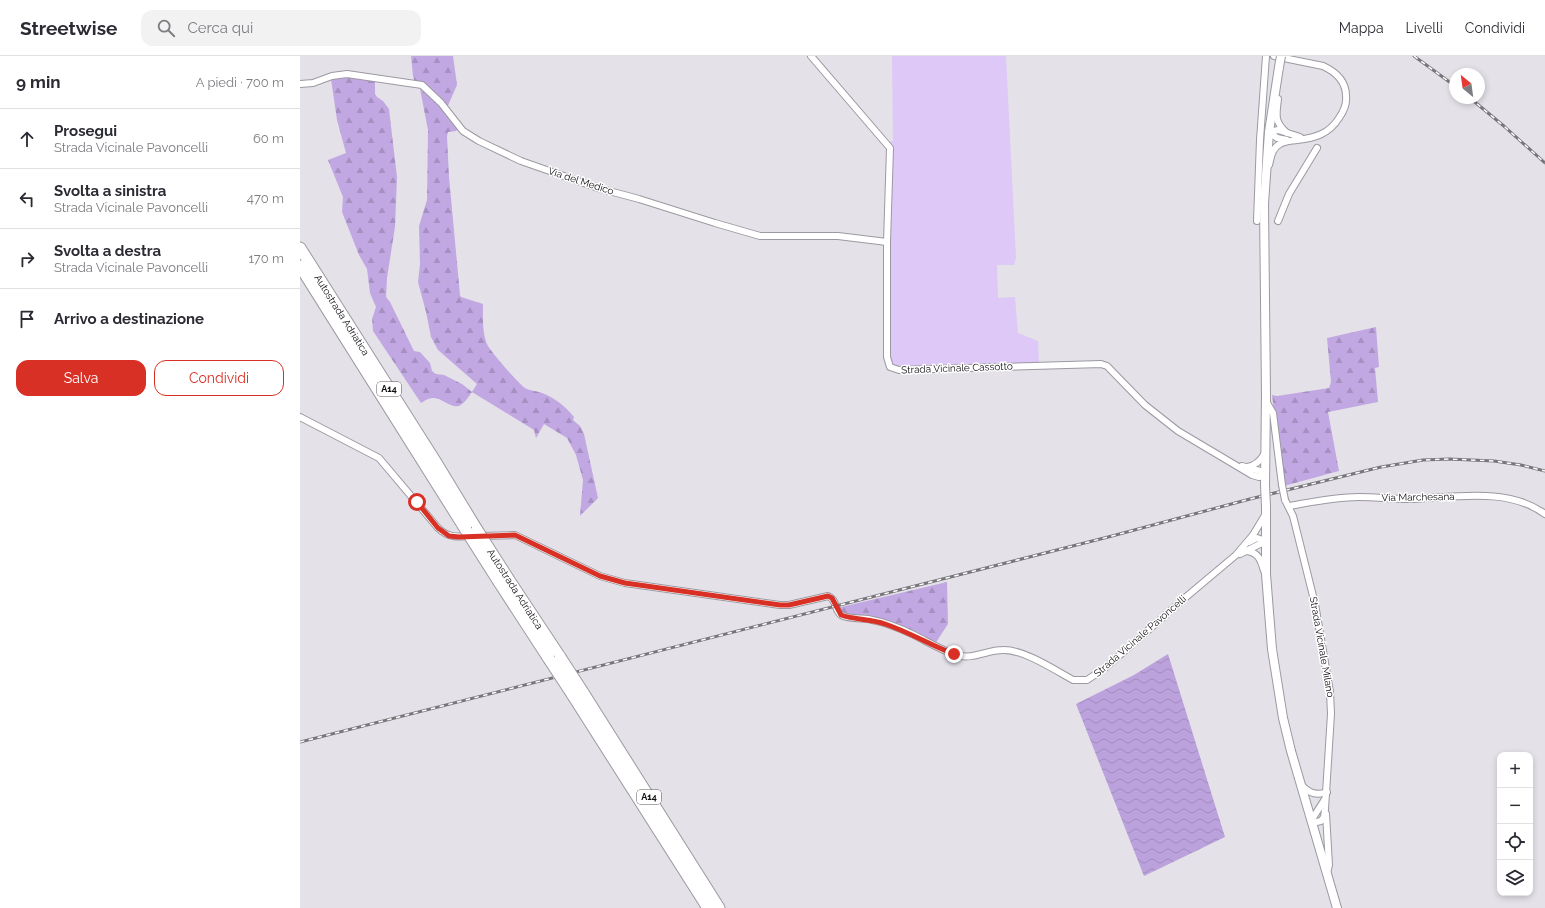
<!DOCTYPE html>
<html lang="it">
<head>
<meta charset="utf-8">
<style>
  body { margin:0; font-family:Raleway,sans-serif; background:#f2f2f3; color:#2b2b33 }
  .controls { position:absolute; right:12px; bottom:12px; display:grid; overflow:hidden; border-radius:8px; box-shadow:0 2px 6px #0003 }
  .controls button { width:36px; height:36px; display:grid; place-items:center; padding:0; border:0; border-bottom:1px solid #e1e1e2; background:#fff; color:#2b2b33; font:20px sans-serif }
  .compass { position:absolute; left:1149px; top:12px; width:36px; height:36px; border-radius:50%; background:#fff; box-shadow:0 2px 6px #0003; rotate:331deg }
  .stop { position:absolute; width:12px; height:12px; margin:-9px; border:3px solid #d93025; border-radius:50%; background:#fff }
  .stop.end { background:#d93025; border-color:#fff; box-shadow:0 1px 4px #0008 }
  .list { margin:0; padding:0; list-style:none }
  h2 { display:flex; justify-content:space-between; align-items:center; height:52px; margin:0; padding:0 16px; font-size:17px }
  h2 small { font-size:13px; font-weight:400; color:#7c7c81 }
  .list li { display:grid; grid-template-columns:26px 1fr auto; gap:12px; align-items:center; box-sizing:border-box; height:60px; padding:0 16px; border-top:1px solid #e1e1e2 }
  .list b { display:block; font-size:15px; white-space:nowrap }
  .list p { margin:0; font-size:13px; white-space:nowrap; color:#7c7c81 }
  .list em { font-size:13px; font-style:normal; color:#7c7c81 }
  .actions { display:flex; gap:8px; padding:12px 16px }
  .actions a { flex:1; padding:9px 0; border:1px solid #d93025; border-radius:12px; text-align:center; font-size:14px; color:#d93025 }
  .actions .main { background:#d93025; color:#fff }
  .icon { flex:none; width:22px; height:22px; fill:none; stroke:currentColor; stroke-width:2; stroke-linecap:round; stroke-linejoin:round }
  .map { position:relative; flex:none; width:1245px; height:852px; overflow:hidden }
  header { display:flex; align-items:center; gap:24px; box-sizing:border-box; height:56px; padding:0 20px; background:#fff; border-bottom:1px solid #e1e1e2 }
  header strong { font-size:19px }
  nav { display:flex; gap:22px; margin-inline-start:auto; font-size:14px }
  .search { width:280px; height:36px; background:#f2f2f3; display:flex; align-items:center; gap:10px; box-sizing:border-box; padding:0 14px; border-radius:12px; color:#7c7c81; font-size:15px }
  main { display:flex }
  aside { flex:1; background:#fff }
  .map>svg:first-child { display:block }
</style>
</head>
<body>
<header>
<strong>Streetwise</strong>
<div class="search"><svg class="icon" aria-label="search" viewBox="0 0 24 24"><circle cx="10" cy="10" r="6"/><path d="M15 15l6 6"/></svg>Cerca qui</div>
<nav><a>Mappa</a><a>Livelli</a><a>Condividi</a></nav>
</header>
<main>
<aside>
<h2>9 min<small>A piedi · 700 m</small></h2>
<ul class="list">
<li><svg class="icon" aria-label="ahead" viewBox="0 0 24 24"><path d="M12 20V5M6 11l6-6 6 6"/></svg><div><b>Prosegui</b><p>Strada Vicinale Pavoncelli</p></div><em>60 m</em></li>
<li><svg class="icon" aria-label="left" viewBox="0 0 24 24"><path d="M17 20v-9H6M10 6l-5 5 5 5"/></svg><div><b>Svolta a sinistra</b><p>Strada Vicinale Pavoncelli</p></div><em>470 m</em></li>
<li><svg class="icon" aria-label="right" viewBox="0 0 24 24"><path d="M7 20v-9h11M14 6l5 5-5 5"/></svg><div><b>Svolta a destra</b><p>Strada Vicinale Pavoncelli</p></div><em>170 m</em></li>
<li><svg class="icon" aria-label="arrive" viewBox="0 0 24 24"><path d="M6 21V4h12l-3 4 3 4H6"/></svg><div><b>Arrivo a destinazione</b></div></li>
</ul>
<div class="actions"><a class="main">Salva</a><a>Condividi</a></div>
</aside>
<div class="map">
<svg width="1245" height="852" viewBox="0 0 1245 852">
  <defs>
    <pattern id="forest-firs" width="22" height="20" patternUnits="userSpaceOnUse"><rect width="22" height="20" fill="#c2a8e2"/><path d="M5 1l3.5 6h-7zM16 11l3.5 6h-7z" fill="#a68fc1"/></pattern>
    <pattern id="water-waves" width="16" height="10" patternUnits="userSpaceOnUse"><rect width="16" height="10" fill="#bca2dc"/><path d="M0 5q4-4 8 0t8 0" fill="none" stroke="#a18abc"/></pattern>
  </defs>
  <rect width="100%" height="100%" fill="#e4e1e9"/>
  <polygon fill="#ddc8f7" points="592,0 706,0 716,202 714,209 697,209 698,242 715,241 718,277 738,285 739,308 597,313 589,304 587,86 593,85"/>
  <g fill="url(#forest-firs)">
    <polygon points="111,0 153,0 157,29 146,54 137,43 115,28 113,20"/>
    <path d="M35,21h20l20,3v14l2,3 6,4 6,8 8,68 -2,50 -8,51 -1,19 4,5 24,49 6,1 10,11 2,8 4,3 8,1 18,9 10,8 5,-8 -39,-34 -7,-13 -5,-25 -8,-30 2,-18 -1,-38 8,-26 1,-70 -8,-41 15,12 23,28 -2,2 -8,1 -1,4 2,41 11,118 1,2 22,7c0,13 -1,28 4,40 3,7 31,39 38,44 5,3 12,3 17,5 13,5 23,13 32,24l-1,3 7,6 4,8 14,64 -18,18 3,-36 -7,-25 -9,-17 -23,-14 -8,14 -2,-8 -62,-38c-3,4 -6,9 -10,12 -8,8 -20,-7 -29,-6 -4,0 -9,3 -12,5l-48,-72 -1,-12 4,-12 -6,-14 -3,-24 -8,-14 -17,-43 1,-15 -15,-37 18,-7 -9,-33 -6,-41z"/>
    <polygon points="1076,271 1079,311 1075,312 1078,346 1028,356 1039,415 984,430 972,339 977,340 1029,332 1031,326 1027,282"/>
    <polygon points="647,526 648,568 635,588 610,576 544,559 537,552"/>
  </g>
  <polygon fill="url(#water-waves)" points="868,598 925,781 844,820 776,648 834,619"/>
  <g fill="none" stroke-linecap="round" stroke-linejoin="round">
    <g stroke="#9c99a0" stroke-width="8">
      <g id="street">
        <polyline points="511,0 590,92 587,186 587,301 590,311 599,314 801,308 807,310 845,349 878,375 952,419 959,421 965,420"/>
        <polyline points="0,28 13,27 32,20 47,18 122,29 141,47 163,75 179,85 221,105 298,132 339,143 415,167 460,180 538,180 587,186"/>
        <path d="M978,43c-2,16 -4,23 9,34"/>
        <polyline points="969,76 978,74 1000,81"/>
        <polyline points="969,76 977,82 987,84"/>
        <path d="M969,109c2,-8 3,-17 11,-21 5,-3 11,-3 17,-4 18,-2 32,-6 42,-22 5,-7 8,-14 7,-22 0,-15 -10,-24 -23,-30l-49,-10"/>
        <polyline points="957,165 960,84 966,0"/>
        <polyline points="978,165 989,138 1017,92"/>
        <polyline points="966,345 973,357 982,429"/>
        <path d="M0,361l79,41 59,70c10,10 20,9 33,8"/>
        <polyline points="942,410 960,415 965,420"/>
        <path d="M947,411c9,-1 14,-7 18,-14"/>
        <polyline points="985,444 993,460 1015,548 1030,636 1031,658 1025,753 1024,761 1021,765 1012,767"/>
        <path d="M989,450c23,-4 46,-9 70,-9 16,0 32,2 49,2 44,-1 99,-13 137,15"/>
        <path d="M180,480l35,-1 85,41 25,7 155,22h9l39,-9c9,3 6,14 13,19 7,4 19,3 27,4 16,3 32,9 46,16 14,7 27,15 42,20 17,5 30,-5 47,-5 20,-1 52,20 70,30h14l18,-12 81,-71 50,-42 17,-20 12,-20"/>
        <path d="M946,495c13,1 15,10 18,20"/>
        <polyline points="940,498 966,485 957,482 949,486"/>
        <path d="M1002,730c8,7 14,10 25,6"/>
        <polyline points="1026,758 1029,809 1027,817"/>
        <polyline points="1011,765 1025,743"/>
      </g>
    </g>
    <g stroke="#9c99a0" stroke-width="10">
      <g id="secondary">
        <polyline points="965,429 966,339 964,148 969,76 979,11"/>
        <polyline points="966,451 966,518 969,556 972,593 983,662 991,695 1037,852"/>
      </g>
    </g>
    <g stroke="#9c99a0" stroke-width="13">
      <g id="highway">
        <path id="s1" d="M0,192l135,213 42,69"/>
        <polyline points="0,210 166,474"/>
        <polyline points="209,524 260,601"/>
        <polyline points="199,526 249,603"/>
        <polyline points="282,635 419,852"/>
        <polyline points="272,638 408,852"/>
      </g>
    </g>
    <use href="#street" stroke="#fff" stroke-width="6"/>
    <use href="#secondary" stroke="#fff" stroke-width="8"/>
    <use href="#highway" stroke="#fff" stroke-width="11"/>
    <g stroke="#78757b" stroke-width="3">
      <g id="rail">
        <polyline points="1114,0 1155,30"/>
        <polyline points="1170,42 1205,71 1245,107"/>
        <polyline points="0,686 812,480 950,443 1081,411 1123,404 1149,403 1194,405 1221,409 1245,415"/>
      </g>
    </g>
    <use href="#rail" stroke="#fff" stroke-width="1.5" stroke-dasharray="4.5" stroke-linecap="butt"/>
    <g stroke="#9c99a0" stroke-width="8" stroke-linecap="butt">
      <polyline id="street-bridge" points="982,429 985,444"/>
    </g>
    <g stroke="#9c99a0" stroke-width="10" stroke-linecap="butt">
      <g id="secondary-bridge">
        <polyline points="979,11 981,0"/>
        <polyline points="965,429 966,451"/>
      </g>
    </g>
    <g stroke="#9c99a0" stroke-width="13" stroke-linecap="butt">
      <g id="highway-bridge">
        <polyline points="166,474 199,526"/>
        <polyline points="177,474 209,524"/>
        <polyline points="260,601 282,635"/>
        <polyline points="249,603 272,638"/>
      </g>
    </g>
    <use href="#street-bridge" stroke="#fff" stroke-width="6"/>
    <use href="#secondary-bridge" stroke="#fff" stroke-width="8"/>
    <use href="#highway-bridge" stroke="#fff" stroke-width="11"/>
  </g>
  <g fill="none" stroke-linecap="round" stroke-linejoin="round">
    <path stroke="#d93025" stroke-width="5" d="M117,446l21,26 11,8 10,1 56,-2 85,41 25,7 155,22h9l39,-9 4,2 9,17c14,5 30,4 44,9 24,8 45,21 69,30"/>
  </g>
  <g text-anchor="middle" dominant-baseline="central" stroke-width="3" stroke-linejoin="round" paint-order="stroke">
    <g fill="#fff" stroke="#585658" stroke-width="1">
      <rect x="77" y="326" width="24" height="14" rx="3"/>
      <rect x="337" y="734" width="24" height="14" rx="3"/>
    </g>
    <g font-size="9" font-weight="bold" fill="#100e11">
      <text x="89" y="333">A14</text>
      <text x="349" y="741">A14</text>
    </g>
    <g font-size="10" fill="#100e11" stroke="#fff">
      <text transform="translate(281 125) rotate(18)">Via del Medico</text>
      <text stroke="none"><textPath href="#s1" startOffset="79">Autostrada Adriatica</textPath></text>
      <text transform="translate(657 312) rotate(-2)">Strada Vicinale Cassotto</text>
      <text transform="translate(1118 441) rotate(-1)">Via Marchesana</text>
      <text transform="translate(215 533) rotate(57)">Autostrada Adriatica</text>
      <text transform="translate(840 580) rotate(-41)">Strada Vicinale Pavoncelli</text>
      <text transform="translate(1022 591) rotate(80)">Strada Vicinale Milano</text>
    </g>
  </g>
</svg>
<div class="controls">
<button>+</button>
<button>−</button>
<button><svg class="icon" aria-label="locate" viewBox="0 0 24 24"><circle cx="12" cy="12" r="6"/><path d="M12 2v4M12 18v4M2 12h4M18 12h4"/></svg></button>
<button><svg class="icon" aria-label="layers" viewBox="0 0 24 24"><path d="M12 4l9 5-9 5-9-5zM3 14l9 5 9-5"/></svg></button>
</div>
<svg class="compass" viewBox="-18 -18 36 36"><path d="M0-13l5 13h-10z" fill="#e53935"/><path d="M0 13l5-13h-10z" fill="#7c7c81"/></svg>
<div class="stop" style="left:117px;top:446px"></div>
<div class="stop end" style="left:654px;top:598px"></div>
</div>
</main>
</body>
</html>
